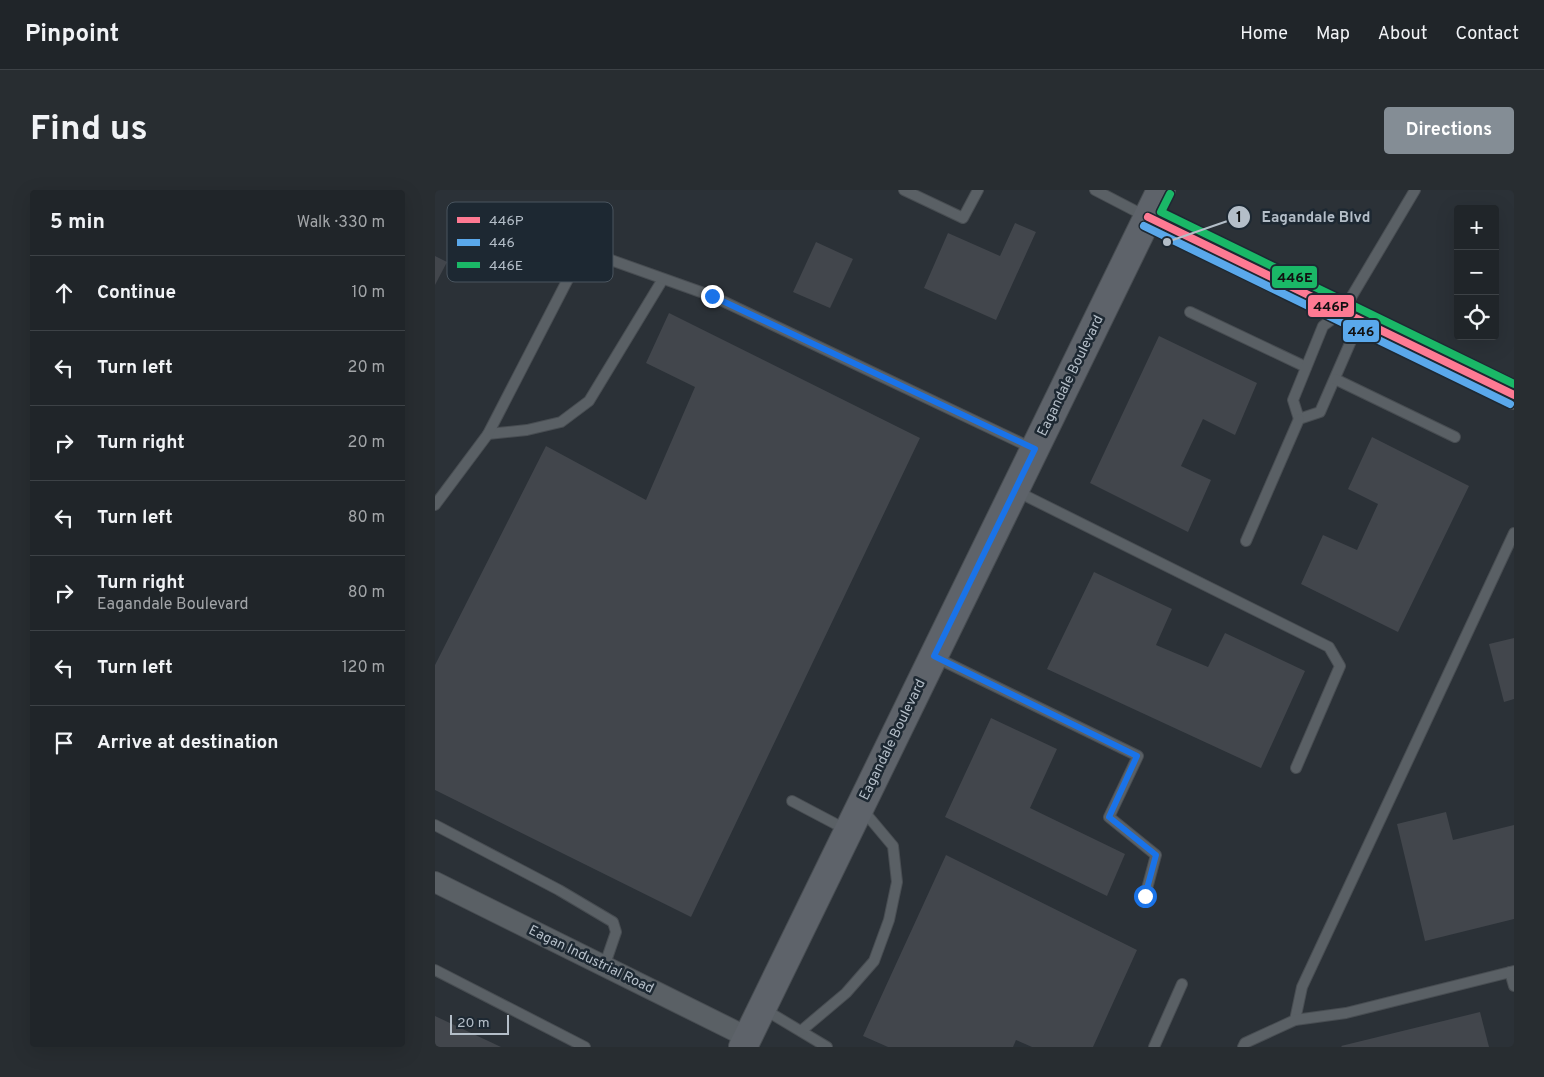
<!DOCTYPE html>
<html lang="en">
<head>
<meta charset="utf-8">
<style>
  body { margin:0; font-family:Overpass,sans-serif; background:#282d31; color:#f1f3f6 }
  .controls { position:absolute; right:15px; top:15px; display:grid; overflow:hidden; border-radius:5px; box-shadow:0 5px 20px #0002 }
  .controls button { width:45px; height:45px; display:grid; place-items:center; padding:0; border:0; border-bottom:1px solid #3d4246; background:#202529; color:#f1f3f6; font:25px sans-serif }
  .scale { position:absolute; left:15px; bottom:12px; width:59px; box-sizing:border-box; padding-left:5px; border:2px solid #b4bec8; border-top:0; font-size:14px; line-height:18px; white-space:nowrap; color:#b4bec8; -webkit-text-stroke:4px #1d2832; paint-order:stroke }
  .stop { position:absolute; width:15px; height:15px; margin:-11px; border:4px solid #1a73e8; border-radius:50%; background:#fff }
  .stop.end { background:#1a73e8; border-color:#fff; box-shadow:0 1px 5px #0008 }
  .list { margin:0; padding:0; list-style:none }
  h2 { display:flex; justify-content:space-between; align-items:center; height:65px; margin:0; padding:0 20px; font-size:21px }
  h2 small { font-size:16px; font-weight:400; color:#a2a5a8 }
  .list li { display:grid; grid-template-columns:32px 1fr auto; gap:15px; align-items:center; box-sizing:border-box; height:75px; padding:0 20px; border-top:1px solid #3d4246 }
  .list b { display:block; font-size:19px; white-space:nowrap }
  .list p { margin:0; font-size:16px; white-space:nowrap; color:#a2a5a8 }
  .list em { font-size:16px; font-style:normal; color:#a2a5a8 }
  .icon { flex:none; width:28px; height:28px; fill:none; stroke:currentColor; stroke-width:2; stroke-linecap:round; stroke-linejoin:round }
  .map { position:relative; flex:none; width:1079px; height:857px; overflow:hidden; border-radius:5px }
  header { display:flex; align-items:center; gap:30px; box-sizing:border-box; height:70px; padding:0 25px; background:#202529; border-bottom:1px solid #3d4246 }
  header strong { font-size:24px }
  nav { display:flex; gap:28px; margin-inline-start:auto; font-size:18px }
  .intro { display:flex; align-items:center; justify-content:space-between; box-sizing:border-box; height:120px; padding:0 30px }
  h1 { margin:0; font-size:35px }
  .button { padding:12px 22px; border-radius:5px; background:#848d95; color:#fff; font-size:18px; font-weight:700 }
  main { display:flex; gap:30px; padding:0 30px }
  aside { flex:1; background:#202529; border-radius:5px; box-shadow:0 5px 20px #0002 }
  .map>svg:first-child { display:block }
</style>
</head>
<body>
<header>
<strong>Pinpoint</strong>
<nav><a>Home</a><a>Map</a><a>About</a><a>Contact</a></nav>
</header>
<div class="intro"><h1>Find us</h1><a class="button">Directions</a></div>
<main>
<aside>
<h2>5 min<small>Walk · 330 m</small></h2>
<ul class="list">
<li><svg class="icon" aria-label="ahead" viewBox="0 0 24 24"><path d="M12 20V5M6 11l6-6 6 6"/></svg><div><b>Continue</b></div><em>10 m</em></li>
<li><svg class="icon" aria-label="left" viewBox="0 0 24 24"><path d="M17 20v-9H6M10 6l-5 5 5 5"/></svg><div><b>Turn left</b></div><em>20 m</em></li>
<li><svg class="icon" aria-label="right" viewBox="0 0 24 24"><path d="M7 20v-9h11M14 6l5 5-5 5"/></svg><div><b>Turn right</b></div><em>20 m</em></li>
<li><svg class="icon" aria-label="left" viewBox="0 0 24 24"><path d="M17 20v-9H6M10 6l-5 5 5 5"/></svg><div><b>Turn left</b></div><em>80 m</em></li>
<li><svg class="icon" aria-label="right" viewBox="0 0 24 24"><path d="M7 20v-9h11M14 6l5 5-5 5"/></svg><div><b>Turn right</b><p>Eagandale Boulevard</p></div><em>80 m</em></li>
<li><svg class="icon" aria-label="left" viewBox="0 0 24 24"><path d="M17 20v-9H6M10 6l-5 5 5 5"/></svg><div><b>Turn left</b></div><em>120 m</em></li>
<li><svg class="icon" aria-label="arrive" viewBox="0 0 24 24"><path d="M6 21V4h12l-3 4 3 4H6"/></svg><div><b>Arrive at destination</b></div></li>
</ul>
</aside>
<div class="map">
<svg width="1079" height="857" viewBox="0 0 1079 857">
  <rect width="100%" height="100%" fill="#2b3137"/>
  <g fill="#42464c">
    <polygon points="580,33 601,42 561,130 489,98 513,43 565,66"/>
    <polygon points="381,52 418,69 395,118 358,102"/>
    <polygon points="0,66 12,72 0,95"/>
    <polygon points="234,123 485,248 256,727 0,600 0,475 111,256 211,310 260,197 211,173"/>
    <polygon points="724,146 822,193 800,245 768,229 746,276 776,290 753,342 655,293"/>
    <polygon points="937,247 1034,296 963,442 866,394 888,345 922,360 943,314 913,299"/>
    <polygon points="659,382 737,419 721,455 773,477 790,443 870,481 826,578 612,479"/>
    <polygon points="1079,448 1079,509 1069,512 1054,454"/>
    <polygon points="556,528 622,559 595,618 690,664 672,706 510,627"/>
    <polygon points="1011,622 1018,650 1079,635 1079,729 990,751 962,634"/>
    <polygon points="511,665 702,760 658,857 597,857 581,850 578,857 453,857 428,846"/>
    <polygon points="1045,822 1054,857 907,857 906,856"/>
    <polygon points="0,826 66,857 0,857"/>
  </g>
  <g fill="none" stroke-linecap="round" stroke-linejoin="round">
    <g stroke="#484d52" stroke-width="12">
      <g id="lane">
        <polyline points="469,0 528,28 543,0"/>
        <polyline points="660,0 712,27"/>
        <polyline points="755,122 871,177"/>
        <polyline points="912,130 919,144 885,222 864,229 858,210 888,136 908,121 980,0"/>
        <polyline points="900,189 1020,247"/>
        <polyline points="53,244 92,240 126,232 154,211 228,89"/>
        <polyline points="581,301 894,457 905,476 861,578"/>
        <polyline points="0,315 53,244 148,60 277,106 599,259"/>
        <polyline points="811,351 864,229"/>
        <polyline points="500,467 703,566 674,627 721,665 710,706"/>
        <polyline points="357,611 412,640"/>
        <polyline points="0,635 124,700 178,732 181,742 169,777"/>
        <polyline points="0,780 150,857"/>
        <polyline points="1075,782 1079,796"/>
        <polyline points="327,818 392,857"/>
        <polyline points="860,830 867,797 1079,343"/>
        <polyline points="366,841 411,803 439,771 454,730 462,692 458,656 427,619"/>
        <polyline points="719,857 747,794"/>
        <polyline points="808,857 810,853 860,830 911,823 1079,781"/>
      </g>
    </g>
    <g stroke="#484d52" stroke-width="22">
      <polyline id="street" points="0,692 312,847"/>
    </g>
    <g stroke="#484d52" stroke-width="30">
      <g id="secondary">
        <polyline points="713,27 1079,205"/>
        <polyline points="308,857 726,0"/>
      </g>
    </g>
    <use href="#lane" stroke="#5a6065" stroke-width="10"/>
    <use href="#street" stroke="#5a6065" stroke-width="20"/>
    <use href="#secondary" stroke="#5e636a" stroke-width="28"/>
    <g stroke="#1d2832" stroke-width="11">
      <polyline id="bus-1" points="713,27 1079,205"/>
    </g>
    <g stroke="#1d2832" stroke-width="11">
      <polyline id="bus-2" points="709,36 1075,214"/>
    </g>
    <g stroke="#1d2832" stroke-width="11">
      <polyline id="bus-3" points="735,4 726,22 1079,194"/>
    </g>
    <use href="#bus-1" stroke="#fe7a93" stroke-width="8"/>
    <use href="#bus-2" stroke="#5aa8eb" stroke-width="8"/>
    <use href="#bus-3" stroke="#1ab867" stroke-width="8"/>
  </g>
  <g fill="none" stroke-linecap="round" stroke-linejoin="round">
    <polyline stroke="#1a73e8" stroke-width="6" points="277,106 600,259 499,466 702,566 674,627 721,665 710,706"/>
  </g>
  <g text-anchor="middle" dominant-baseline="central" stroke-width="5" stroke-linejoin="round" paint-order="stroke">
    <g font-size="14" fill="#b4bec8" stroke="#1d2832">
      <text transform="translate(636 186) rotate(-64)">Eagandale Boulevard</text>
      <text transform="translate(458 550) rotate(-64)">Eagandale Boulevard</text>
      <text transform="translate(156 770) rotate(26)">Eagan Industrial Road</text>
    </g>
  </g>
  <rect x="12" y="12" width="166" height="80" rx="8" fill="#1d2832" stroke="#4a555f" stroke-width="1"/>
  <rect x="22" y="27" width="23" height="6" fill="#fe7a93"/>
  <rect x="22" y="49" width="23" height="7" fill="#5aa8eb"/>
  <rect x="22" y="72" width="23" height="6" fill="#1ab867"/>
  <g font-size="14" fill="#b4bec8">
    <text x="54" y="35">446P</text>
    <text x="54" y="57">446</text>
    <text x="54" y="80">446E</text>
  </g>
  <path fill="none" stroke="#b4bec8" stroke-width="2" d="M732 52L804 27"/>
  <g fill="#b4bec8" stroke="#1d2832" stroke-width="2">
    <circle cx="732" cy="52" r="5"/>
    <circle cx="804" cy="27" r="12"/>
  </g>
  <g font-size="15" text-anchor="middle" font-weight="bold" fill="#111">
    <text x="804" y="32">1</text>
  </g>
  <g font-size="15" text-anchor="middle" font-weight="bold" fill="#b4bec8" stroke="#1d2832" stroke-width="5" stroke-linejoin="round" paint-order="stroke">
    <text x="881" y="32">Eagandale Blvd</text>
  </g>
  <g stroke="#1d2832" stroke-width="2">
    <rect x="836" y="75" width="47" height="24" rx="5" fill="#1ab867"/>
    <rect x="872" y="104" width="48" height="24" rx="5" fill="#fe7a93"/>
    <rect x="907" y="129" width="38" height="24" rx="5" fill="#5aa8eb"/>
  </g>
  <g font-size="14" text-anchor="middle" font-weight="bold" fill="#111">
    <text x="860" y="92">446E</text>
    <text x="896" y="121">446P</text>
    <text x="926" y="146">446</text>
  </g>
</svg>
<div class="controls">
<button>+</button>
<button>−</button>
<button><svg class="icon" aria-label="locate" viewBox="0 0 24 24"><circle cx="12" cy="12" r="6"/><path d="M12 2v4M12 18v4M2 12h4M18 12h4"/></svg></button>
</div>
<div class="scale">20 m</div>
<div class="stop" style="left:710px;top:706px"></div>
<div class="stop end" style="left:277px;top:106px"></div>
</div>
</main>
</body>
</html>
